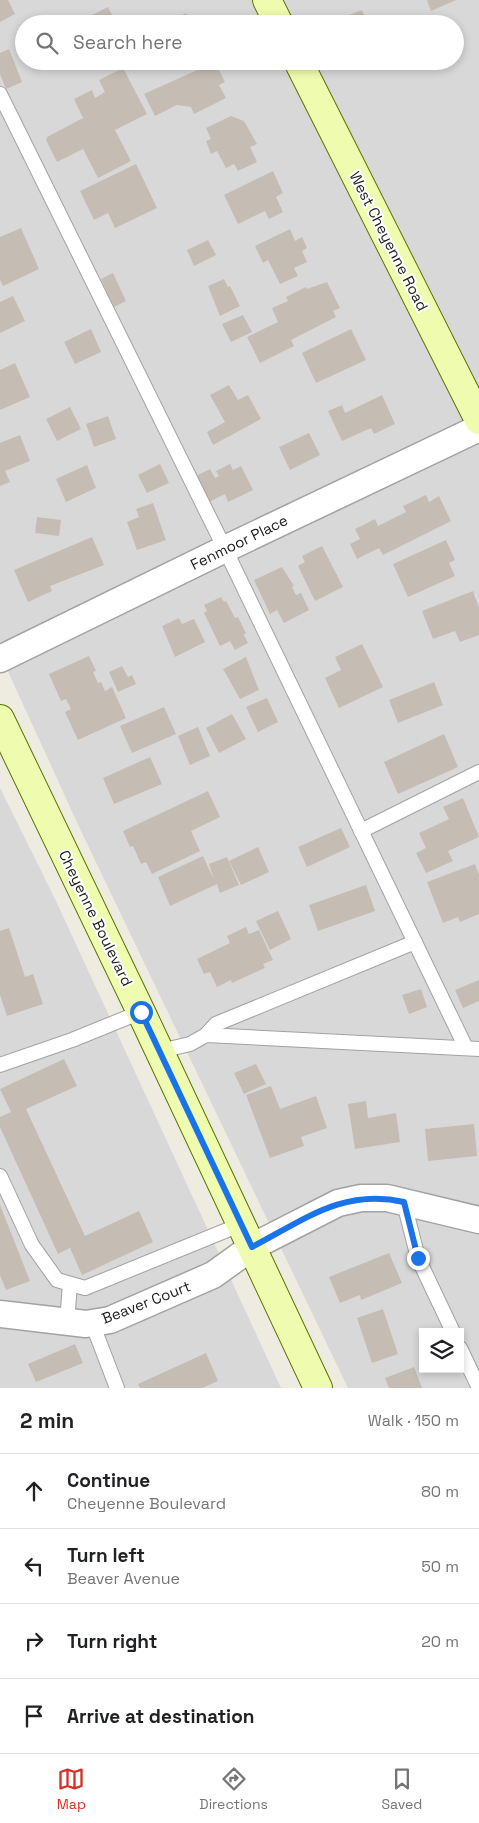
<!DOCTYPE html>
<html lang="en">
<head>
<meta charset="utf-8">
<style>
  body { margin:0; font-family:"Space Grotesk",sans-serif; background:#f6f6f6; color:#202124 }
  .controls { position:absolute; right:15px; bottom:15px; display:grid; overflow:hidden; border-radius:0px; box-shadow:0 2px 8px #0003 }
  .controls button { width:45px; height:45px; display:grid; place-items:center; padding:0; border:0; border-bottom:1px solid #e0e0e0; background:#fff; color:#202124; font:25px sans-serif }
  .stop { position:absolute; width:15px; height:15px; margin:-11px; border:4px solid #1a73e8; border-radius:50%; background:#fff }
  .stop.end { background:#1a73e8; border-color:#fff; box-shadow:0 1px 5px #0008 }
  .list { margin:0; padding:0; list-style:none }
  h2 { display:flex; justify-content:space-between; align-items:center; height:65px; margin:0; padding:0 20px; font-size:21px }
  h2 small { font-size:16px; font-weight:400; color:#757577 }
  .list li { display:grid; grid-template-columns:32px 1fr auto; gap:15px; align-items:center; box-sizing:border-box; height:75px; padding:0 20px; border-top:1px solid #e0e0e0 }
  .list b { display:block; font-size:19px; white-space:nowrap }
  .list p { margin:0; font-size:16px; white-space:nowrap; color:#757577 }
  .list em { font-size:16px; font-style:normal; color:#757577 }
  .icon { flex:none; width:28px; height:28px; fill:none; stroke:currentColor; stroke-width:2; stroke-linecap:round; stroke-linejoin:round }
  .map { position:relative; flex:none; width:479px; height:1388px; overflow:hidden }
  .search { position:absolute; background:#fff; box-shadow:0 2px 8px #0003; left:15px; right:15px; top:15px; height:55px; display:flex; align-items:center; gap:12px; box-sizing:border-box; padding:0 18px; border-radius:28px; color:#757577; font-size:19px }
  .sheet { height:365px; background:#fff }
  nav { display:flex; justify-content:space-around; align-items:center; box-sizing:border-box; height:70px; border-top:1px solid #e0e0e0; background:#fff; font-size:14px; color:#757577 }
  nav a { display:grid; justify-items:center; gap:2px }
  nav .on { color:#d93025 }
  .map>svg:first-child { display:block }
</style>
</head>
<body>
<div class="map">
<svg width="479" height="1388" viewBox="0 0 479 1388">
  <rect width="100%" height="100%" fill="#eeebe0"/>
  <g fill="#d9d8d8" fill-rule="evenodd">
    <path d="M0,0h479v1388h-131l-267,-557 -81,-177zM24,24h431v37h-431zM423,1332h37v37h-37z"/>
    <polygon points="0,788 56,901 281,1388 0,1388"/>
  </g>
  <g fill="#c5bdb3">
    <polygon points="0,0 8,0 15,14 0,22"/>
    <polygon points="427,0 456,0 431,11"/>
    <polygon points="108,7 117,24 94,24 90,16"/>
    <polygon points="362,10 367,24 341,24 339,19"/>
    <polygon points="186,13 191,24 200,20 202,24 165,24"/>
    <polygon points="9,49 22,82 6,89 0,74 0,53"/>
    <polygon points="215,62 225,82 219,85 226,98 194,114 191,107 177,105 155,116 144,94"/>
    <polygon points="123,68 147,114 115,130 131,161 98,178 83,149 57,162 46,140 47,137 83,118 74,99 92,90 95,98 105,92 99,80"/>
    <polygon points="231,116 244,121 257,144 250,147 257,162 238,171 234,164 226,168 217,151 211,154 206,141 211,139 206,128"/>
    <polygon points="136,164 157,208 115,228 108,213 94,220 80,191"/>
    <polygon points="273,171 283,193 276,197 283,212 269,219 265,211 238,224 224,195"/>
    <polygon points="21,228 39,269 3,286 0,279 0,237"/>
    <polygon points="290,229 295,241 302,237 307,248 302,251 307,262 294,268 298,276 280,284 268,260 263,263 255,246"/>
    <polygon points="208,240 216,255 194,266 187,250"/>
    <polygon points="113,273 126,301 114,307 101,279"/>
    <polygon points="224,279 228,287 230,286 240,306 220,316 208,286"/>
    <polygon points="327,282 340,308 333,311 336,317 291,340 294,346 260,363 247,337 278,322 272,308 288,301 286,297 306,287 307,289"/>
    <polygon points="13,296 25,321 0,333 0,302"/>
    <polygon points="243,315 252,332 231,342 222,324"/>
    <polygon points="91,329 101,352 75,364 64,342"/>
    <polygon points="351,329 366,360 316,383 302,353"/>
    <polygon points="15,363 30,397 0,410 0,370"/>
    <polygon points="229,385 238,400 248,395 261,419 213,445 207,432 225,422 210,395"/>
    <polygon points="382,395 395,424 374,434 371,428 342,441 328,411 342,405 345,413"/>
    <polygon points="70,407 81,429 57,441 46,419"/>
    <polygon points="108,416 116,439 94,447 86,424"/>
    <polygon points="309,433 320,455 290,470 279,447"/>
    <polygon points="20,435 30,461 5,471 10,482 0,486 0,443"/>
    <polygon points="160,464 169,483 147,493 138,475"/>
    <polygon points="230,464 233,470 241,466 253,490 228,502 225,494 209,502 196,476 210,469 215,478 219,476 216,471"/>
    <polygon points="87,465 96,488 66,502 56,479"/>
    <polygon points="426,495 429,502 439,496 451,521 383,555 379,548 357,559 350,544 360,539 355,529 375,519 378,526 406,512 403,506"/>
    <polygon points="153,503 166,540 137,550 127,522 139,517 136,509"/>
    <polygon points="37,517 61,520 59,536 35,533"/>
    <polygon points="92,537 104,565 50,586 52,591 28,602 14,570"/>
    <polygon points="446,540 455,560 449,563 455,576 408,597 393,564"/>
    <polygon points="322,546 343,587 315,601 298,566 305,562 302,556"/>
    <polygon points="282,567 294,586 292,587 296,595 301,593 309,610 284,623 277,610 270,614 254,580"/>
    <polygon points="473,591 479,608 479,635 460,642 455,631 433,639 422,611"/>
    <polygon points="221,597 224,602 226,601 235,618 238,617 246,633 244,635 248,643 235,650 230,641 220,646 204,613 207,611 204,605"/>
    <polygon points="179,618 182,624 194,619 205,642 175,657 162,626"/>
    <polygon points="362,644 383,687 339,708 325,678 341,670 335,657"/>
    <polygon points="89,656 96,671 93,672 98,683 101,682 105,691 112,687 126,718 78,740 65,712 71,709 66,699 61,701 49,674"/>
    <polygon points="246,657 259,690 240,699 223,669"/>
    <polygon points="122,666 128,677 132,675 136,684 118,692 109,672"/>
    <polygon points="434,682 443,705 398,723 389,700"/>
    <polygon points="267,698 278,722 258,732 246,707"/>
    <polygon points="164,707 176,734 132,753 120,726"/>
    <polygon points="232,714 246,739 219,753 206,728"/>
    <polygon points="198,727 210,756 190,765 178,736"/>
    <polygon points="444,734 458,767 398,794 384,762"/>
    <polygon points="150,757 162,784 114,804 103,778"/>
    <polygon points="208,791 220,817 191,831 200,851 152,874 146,862 141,864 133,846 130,847 123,831"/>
    <polygon points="463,798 479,837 448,851 453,861 426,873 416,853 426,848 419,833 449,819 443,807"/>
    <polygon points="341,828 350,847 307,867 298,847"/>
    <polygon points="258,847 269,872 241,885 229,861"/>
    <polygon points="203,856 214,880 209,864 227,857 239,885 220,893 217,884 170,906 158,877"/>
    <polygon points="475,864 479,875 479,914 460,922 458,917 443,923 427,882"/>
    <polygon points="366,885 375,911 318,931 309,905"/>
    <polygon points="278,911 291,939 270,950 256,921"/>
    <polygon points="246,927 249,934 259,930 273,960 263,964 265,968 232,983 231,980 217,987 210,972 204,974 197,959 230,943 227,936"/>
    <polygon points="9,928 25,977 33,974 43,1004 7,1016 0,995 0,931"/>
    <polygon points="479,980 479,1001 463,1008 455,990"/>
    <polygon points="421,989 427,1007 409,1014 402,995"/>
    <polygon points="64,1059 77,1086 26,1109 85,1236 139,1211 153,1242 82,1275 70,1248 58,1254 0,1127 0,1117 11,1112 0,1089"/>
    <polygon points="256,1064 266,1084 244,1094 234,1073"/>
    <polygon points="271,1086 280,1109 316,1096 327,1128 301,1137 304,1146 270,1158 246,1095"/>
    <polygon points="366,1101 368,1118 396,1113 400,1142 355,1149 348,1104"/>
    <polygon points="474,1124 477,1156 428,1161 425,1129"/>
    <polygon points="0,1205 30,1281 6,1290 0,1275"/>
    <polygon points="389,1253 402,1283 361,1300 360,1295 340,1303 329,1277"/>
    <polygon points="383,1309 398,1354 372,1363 357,1318"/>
    <polygon points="75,1344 83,1363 36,1382 28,1364"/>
    <polygon points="206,1353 218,1381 202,1388 140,1388 138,1384"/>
    <polygon points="414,1367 422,1388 389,1388 385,1378"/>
  </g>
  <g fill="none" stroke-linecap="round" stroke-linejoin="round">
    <g stroke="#a2a2a2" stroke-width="16">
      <g id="lane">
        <polyline points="0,94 225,549 466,1048"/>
        <polyline points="361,831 479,772"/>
        <polyline points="206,1035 216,1024 415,942"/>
        <polyline points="160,1051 190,1044 206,1035 479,1049"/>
        <polyline points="0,1065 72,1040 141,1012"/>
        <polyline points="0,1176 32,1245 57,1280 85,1288 242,1224"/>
        <polyline points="404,1203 418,1258 453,1332"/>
        <polyline points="67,1322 70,1284"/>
        <polyline points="92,1323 117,1388"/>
        <polyline points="460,1348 479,1388"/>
      </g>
    </g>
    <g stroke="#a2a2a2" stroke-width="29">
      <g id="street">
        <polyline points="0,659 225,549 479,428"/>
        <polyline points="0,1314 86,1324 110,1320 213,1275 252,1247 338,1203 361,1198 387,1198 479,1220"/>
      </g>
    </g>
    <g stroke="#597400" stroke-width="30">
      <g id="secondary">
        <polyline points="267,0 279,24"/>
        <polyline points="298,61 479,420"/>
        <polyline points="0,719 141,1012 318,1388"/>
      </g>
    </g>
    <use href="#lane" stroke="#fff" stroke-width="14"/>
    <use href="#street" stroke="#fff" stroke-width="26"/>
    <use href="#secondary" stroke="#effcaf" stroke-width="28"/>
  </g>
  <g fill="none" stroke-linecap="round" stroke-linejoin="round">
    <path stroke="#1a73e8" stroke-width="6" d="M141,1012l111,235c52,-27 91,-59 152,-45l14,56"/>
  </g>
  <g text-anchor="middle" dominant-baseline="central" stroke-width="4" stroke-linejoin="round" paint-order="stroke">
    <g font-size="15" fill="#1b1b1b" stroke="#fff">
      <text transform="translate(389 241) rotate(63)">West Cheyenne Road</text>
      <text transform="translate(239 542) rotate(-26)">Fenmoor Place</text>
      <text transform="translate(96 918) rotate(64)">Cheyenne Boulevard</text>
      <text transform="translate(146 1302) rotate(-21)">Beaver Court</text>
    </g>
  </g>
</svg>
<div class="controls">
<button><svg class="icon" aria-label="layers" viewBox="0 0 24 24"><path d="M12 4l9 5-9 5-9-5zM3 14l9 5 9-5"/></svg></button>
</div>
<div class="stop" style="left:141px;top:1012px"></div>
<div class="stop end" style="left:418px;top:1258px"></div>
<div class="search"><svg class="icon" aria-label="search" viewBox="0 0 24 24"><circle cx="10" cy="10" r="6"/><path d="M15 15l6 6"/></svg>Search here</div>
</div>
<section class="sheet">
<h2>2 min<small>Walk · 150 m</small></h2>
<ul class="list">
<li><svg class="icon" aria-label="ahead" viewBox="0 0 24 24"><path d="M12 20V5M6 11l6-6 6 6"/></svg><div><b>Continue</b><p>Cheyenne Boulevard</p></div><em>80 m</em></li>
<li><svg class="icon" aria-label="left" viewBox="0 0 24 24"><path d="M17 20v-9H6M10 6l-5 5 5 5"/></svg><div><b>Turn left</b><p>Beaver Avenue</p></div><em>50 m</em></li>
<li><svg class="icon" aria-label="right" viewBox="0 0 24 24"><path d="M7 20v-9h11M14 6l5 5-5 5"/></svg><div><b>Turn right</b></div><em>20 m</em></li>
<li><svg class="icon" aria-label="arrive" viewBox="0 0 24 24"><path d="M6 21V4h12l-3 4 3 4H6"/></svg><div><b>Arrive at destination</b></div></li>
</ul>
</section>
<nav>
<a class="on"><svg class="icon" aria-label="map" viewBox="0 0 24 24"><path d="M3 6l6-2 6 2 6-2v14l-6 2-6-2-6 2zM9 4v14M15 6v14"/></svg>Map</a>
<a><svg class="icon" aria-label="directions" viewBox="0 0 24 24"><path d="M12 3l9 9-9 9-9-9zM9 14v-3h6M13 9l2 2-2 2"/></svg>Directions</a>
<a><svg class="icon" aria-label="saved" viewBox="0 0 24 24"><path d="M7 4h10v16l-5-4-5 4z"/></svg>Saved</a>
</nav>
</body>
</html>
